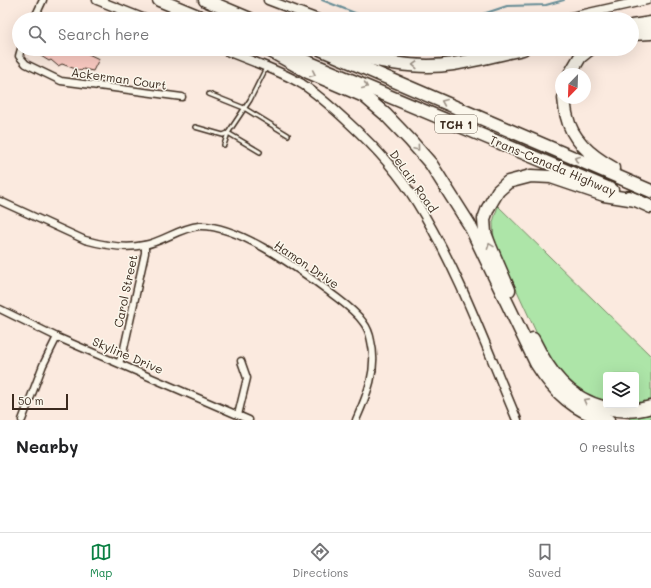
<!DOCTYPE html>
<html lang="en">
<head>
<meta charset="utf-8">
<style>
  body { margin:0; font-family:Mali,sans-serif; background:#f2f2f2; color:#202124 }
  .controls { position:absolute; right:12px; bottom:12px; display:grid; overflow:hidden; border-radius:4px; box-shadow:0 4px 16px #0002 }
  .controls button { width:36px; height:36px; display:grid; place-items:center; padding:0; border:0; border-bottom:1px solid #e0e0e0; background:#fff; color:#202124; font:20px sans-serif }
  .compass { position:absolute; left:555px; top:68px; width:36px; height:36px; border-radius:50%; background:#fff; box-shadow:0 4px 16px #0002; rotate:203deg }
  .scale { position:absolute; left:12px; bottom:10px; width:56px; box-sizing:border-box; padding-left:4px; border:2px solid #3b2a1e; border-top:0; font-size:11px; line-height:14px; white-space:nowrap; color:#3b2a1e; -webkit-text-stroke:3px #fbf7ec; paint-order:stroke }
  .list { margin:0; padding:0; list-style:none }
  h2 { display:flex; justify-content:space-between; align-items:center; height:52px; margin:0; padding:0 16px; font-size:17px }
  h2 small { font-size:13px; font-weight:400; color:#757577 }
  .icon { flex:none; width:22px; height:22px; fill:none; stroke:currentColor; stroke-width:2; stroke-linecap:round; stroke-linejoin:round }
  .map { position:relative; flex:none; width:651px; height:420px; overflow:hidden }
  .search { position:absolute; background:#fff; box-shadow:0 4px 16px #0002; left:12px; right:12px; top:12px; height:44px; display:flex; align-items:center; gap:10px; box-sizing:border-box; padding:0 14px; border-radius:22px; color:#757577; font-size:15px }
  .sheet { height:112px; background:#fff }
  nav { display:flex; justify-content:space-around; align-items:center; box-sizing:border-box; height:56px; border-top:1px solid #e0e0e0; background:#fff; font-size:11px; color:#757577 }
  nav a { display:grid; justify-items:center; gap:2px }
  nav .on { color:#0b8043 }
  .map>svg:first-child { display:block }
</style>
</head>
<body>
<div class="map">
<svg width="651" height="420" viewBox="0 0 651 420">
  <rect width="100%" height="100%" fill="#fbeadf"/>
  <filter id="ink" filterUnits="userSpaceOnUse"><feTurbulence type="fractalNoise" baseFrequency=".025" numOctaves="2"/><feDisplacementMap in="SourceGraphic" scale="8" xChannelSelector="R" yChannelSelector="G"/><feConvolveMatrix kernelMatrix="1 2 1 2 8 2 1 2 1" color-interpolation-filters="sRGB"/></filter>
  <g filter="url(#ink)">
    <polygon fill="#ade5a8" stroke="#748863" points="498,206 651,356 651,420 631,420 614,405 636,405 636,375 606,375 606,401 587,396 558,373 537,334 494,241 493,222"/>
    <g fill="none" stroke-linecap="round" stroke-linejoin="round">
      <g stroke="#698e97" stroke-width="2">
        <polyline points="322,0 370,19"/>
        <polyline points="464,19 477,16 507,6 546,5 564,0"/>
      </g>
    </g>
    <polygon fill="#facac2" stroke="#3b2a1e" points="37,49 72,49 81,53 82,51 99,59 93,71 83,69 81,71 62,64 58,66 51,60 49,61 36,53"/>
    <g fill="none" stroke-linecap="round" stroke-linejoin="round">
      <g stroke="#3b2a1e" stroke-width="6">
        <g id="service">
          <polyline points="209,94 244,108 288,135"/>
          <polyline points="195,127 223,135 228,133 260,152"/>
          <polyline points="224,145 228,133 250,100 266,68"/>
        </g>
      </g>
      <g stroke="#3b2a1e" stroke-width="9">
        <g id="minor">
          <polyline points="34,19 43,0"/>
          <polyline points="21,49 19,56 26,64 61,81 182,97"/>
          <path d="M0,201l85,39c18,5 41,9 59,5 19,-3 35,-17 55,-19 38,-2 98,42 128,64 12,10 27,19 36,32 4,5 7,13 8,19 7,28 -4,54 -15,79"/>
          <polyline points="0,309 57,337 249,420"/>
          <polyline points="119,363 123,353 145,253 145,245"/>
          <polyline points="238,415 247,378 241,361"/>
          <polyline points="22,420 43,365 57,337"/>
        </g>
      </g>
      <g stroke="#3b2a1e" stroke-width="11">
        <g id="tertiary">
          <polyline points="97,0 145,19"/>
          <polyline points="268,0 318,19"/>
          <polyline points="562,19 647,0"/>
          <path d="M222,49c26,11 55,20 80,35 17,11 32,25 47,39 25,23 50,50 68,80 42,68 69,144 100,217"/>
        </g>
      </g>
      <g stroke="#3b2a1e" stroke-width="15">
        <g id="motorway">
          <polyline points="159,0 205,19"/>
          <polyline points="205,0 250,19"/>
          <polyline points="632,26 651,23"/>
          <polyline points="632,34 651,33"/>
          <path d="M267,49l41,23 56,24 21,18 25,26 21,24 38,60 67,139c18,29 39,49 72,57"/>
          <polyline points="320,49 651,191"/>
          <path d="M338,49c34,12 79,21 115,15 24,-4 47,-10 70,-15"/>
          <polyline points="291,55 612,190"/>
          <polyline points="570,74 580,57 590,49"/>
          <path d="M564,98c1,6 1,13 3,19 5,23 26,40 46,51"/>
          <polyline points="629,197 651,207"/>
          <polyline points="509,290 490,246 485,233 484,219 488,208 498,191 508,182 531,176 551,177 604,195 636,200"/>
          <path d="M533,339c16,33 35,60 73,69 16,4 29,4 45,-1"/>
        </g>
      </g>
      <use href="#service" stroke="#fbf7ec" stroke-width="3"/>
      <use href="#minor" stroke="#fbf7ec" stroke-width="6"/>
      <use href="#tertiary" stroke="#fbf7ec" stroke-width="8"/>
      <use href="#motorway" stroke="#fbf7ec" stroke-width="12"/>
    </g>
    <defs><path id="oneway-chevron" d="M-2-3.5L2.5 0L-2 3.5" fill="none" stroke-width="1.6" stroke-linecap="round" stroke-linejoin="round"/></defs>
    <g stroke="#9b9085">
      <use href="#oneway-chevron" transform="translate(415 65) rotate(-178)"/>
      <use href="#oneway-chevron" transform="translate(313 74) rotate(24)"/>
      <use href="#oneway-chevron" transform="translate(365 86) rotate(23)"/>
      <use href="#oneway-chevron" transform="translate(444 102) rotate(-157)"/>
      <use href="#oneway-chevron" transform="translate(417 148) rotate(50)"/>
      <use href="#oneway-chevron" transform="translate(577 159) rotate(-157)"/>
      <use href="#oneway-chevron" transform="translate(490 246) rotate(-111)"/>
      <use href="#oneway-chevron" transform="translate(586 401) rotate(-152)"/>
    </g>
  </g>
  <g text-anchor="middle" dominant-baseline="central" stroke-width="3" stroke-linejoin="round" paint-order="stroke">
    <rect fill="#fbf7ec" stroke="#75685c" stroke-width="1" x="435" y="115" width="42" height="18" rx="3"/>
    <g font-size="11" font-weight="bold" fill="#3b2a1e">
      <text x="456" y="124">TCH 1</text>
    </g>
    <g font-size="12" fill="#3b2a1e" stroke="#fbf7ec">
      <text transform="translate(119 78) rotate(8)">Ackerman Court</text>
      <text transform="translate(553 165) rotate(23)">Trans-Canada Highway</text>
      <text transform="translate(414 181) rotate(55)">DeLair Road</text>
      <text transform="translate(307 264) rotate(34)">Hamon Drive</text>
      <text transform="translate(125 291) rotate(-78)">Carol Street</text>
      <text transform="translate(128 355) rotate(23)">Skyline Drive</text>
    </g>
  </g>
</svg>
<div class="controls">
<button><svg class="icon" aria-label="layers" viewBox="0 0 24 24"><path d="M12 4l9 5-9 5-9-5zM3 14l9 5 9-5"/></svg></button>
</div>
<svg class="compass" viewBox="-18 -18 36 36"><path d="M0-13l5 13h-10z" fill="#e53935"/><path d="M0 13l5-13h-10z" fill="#757577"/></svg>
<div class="scale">50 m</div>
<div class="search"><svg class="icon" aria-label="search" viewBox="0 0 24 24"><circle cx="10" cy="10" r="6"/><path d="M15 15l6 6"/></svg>Search here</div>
</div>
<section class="sheet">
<h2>Nearby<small>0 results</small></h2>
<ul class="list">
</ul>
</section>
<nav>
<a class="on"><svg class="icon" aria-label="map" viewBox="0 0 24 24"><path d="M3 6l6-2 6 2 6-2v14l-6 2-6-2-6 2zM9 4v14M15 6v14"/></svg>Map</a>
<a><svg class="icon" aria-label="directions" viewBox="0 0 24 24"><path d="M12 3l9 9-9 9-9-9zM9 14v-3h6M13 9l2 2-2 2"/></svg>Directions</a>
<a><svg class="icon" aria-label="saved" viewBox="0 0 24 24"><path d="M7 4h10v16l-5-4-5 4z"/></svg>Saved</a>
</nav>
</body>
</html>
